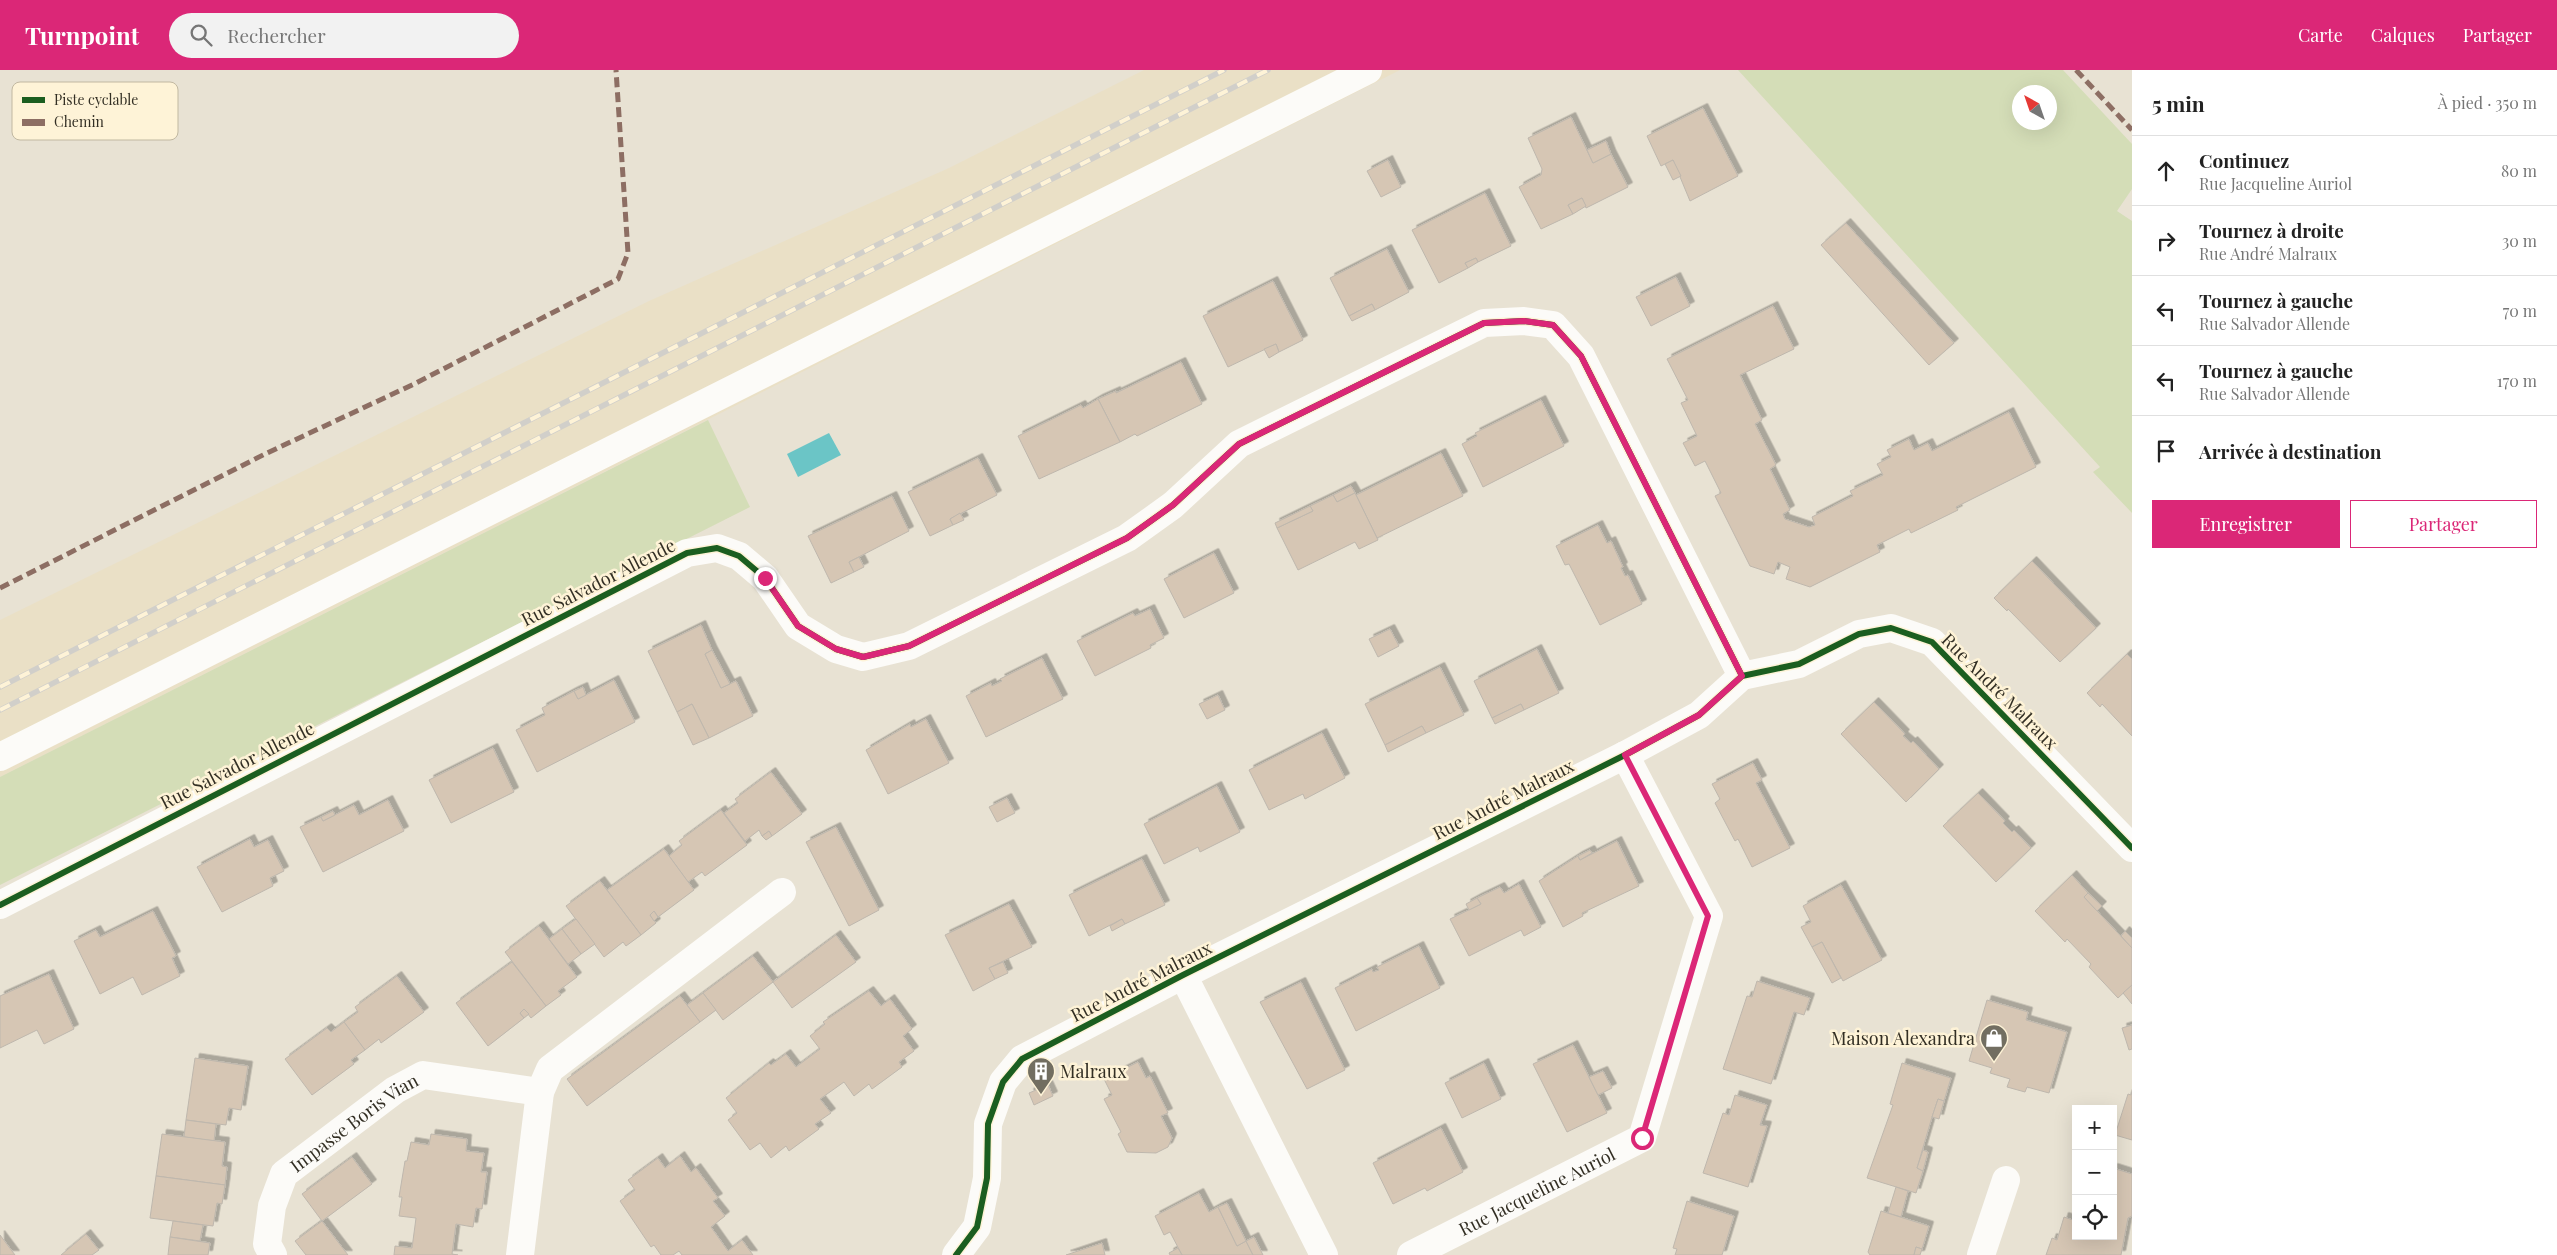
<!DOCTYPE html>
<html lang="fr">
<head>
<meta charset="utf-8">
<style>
  body { margin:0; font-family:"Playfair Display",serif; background:#f2f2f2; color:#222 }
  .controls { position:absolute; right:15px; bottom:15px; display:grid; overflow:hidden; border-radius:0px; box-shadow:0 5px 20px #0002 }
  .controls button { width:45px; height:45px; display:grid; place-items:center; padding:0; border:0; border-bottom:1px solid #e0e0e0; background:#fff; color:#222; font:25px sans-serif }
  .compass { position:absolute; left:2012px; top:15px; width:45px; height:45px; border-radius:50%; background:#fff; box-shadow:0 5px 20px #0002; rotate:320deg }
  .stop { position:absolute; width:15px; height:15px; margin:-11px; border:4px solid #db2777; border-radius:50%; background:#fff }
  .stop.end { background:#db2777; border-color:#fff; box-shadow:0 1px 5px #0008 }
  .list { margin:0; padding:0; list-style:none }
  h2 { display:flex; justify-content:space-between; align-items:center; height:65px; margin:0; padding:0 20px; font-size:21px }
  h2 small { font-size:16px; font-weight:400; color:#767676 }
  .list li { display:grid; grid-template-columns:32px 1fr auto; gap:15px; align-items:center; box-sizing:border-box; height:70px; padding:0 20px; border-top:1px solid #e0e0e0 }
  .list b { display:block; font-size:19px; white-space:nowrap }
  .list p { margin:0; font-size:16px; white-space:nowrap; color:#767676 }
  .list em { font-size:16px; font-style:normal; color:#767676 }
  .actions { display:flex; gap:10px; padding:15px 20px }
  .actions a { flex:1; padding:11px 0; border:1px solid #db2777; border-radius:0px; text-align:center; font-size:18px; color:#db2777 }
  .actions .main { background:#db2777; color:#fff }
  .icon { flex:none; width:28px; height:28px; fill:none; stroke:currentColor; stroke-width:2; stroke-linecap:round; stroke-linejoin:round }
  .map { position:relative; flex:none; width:2132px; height:1185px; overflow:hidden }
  header { display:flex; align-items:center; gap:30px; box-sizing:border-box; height:70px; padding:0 25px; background:#db2777; color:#fff }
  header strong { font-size:24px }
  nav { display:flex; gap:28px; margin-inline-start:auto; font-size:18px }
  .search { width:350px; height:45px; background:#f2f2f2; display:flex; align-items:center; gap:12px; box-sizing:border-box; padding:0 18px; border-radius:28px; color:#767676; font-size:19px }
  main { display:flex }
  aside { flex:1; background:#fff }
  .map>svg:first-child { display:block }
</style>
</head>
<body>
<header>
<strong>Turnpoint</strong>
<div class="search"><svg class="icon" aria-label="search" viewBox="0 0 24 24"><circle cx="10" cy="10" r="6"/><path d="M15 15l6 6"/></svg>Rechercher</div>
<nav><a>Carte</a><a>Calques</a><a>Partager</a></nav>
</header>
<main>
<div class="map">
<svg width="2132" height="1185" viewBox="0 0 2132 1185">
  <defs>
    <filter id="shadow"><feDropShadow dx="4.5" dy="-4.5" stdDeviation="0" flood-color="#0004"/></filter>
  </defs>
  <rect width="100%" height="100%" fill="#e8e2d3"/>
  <polygon fill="#eae0c6" points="1144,0 1400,0 0,707 0,550 649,231 949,98"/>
  <g fill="#d4ddb7" fill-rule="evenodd">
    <path d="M1738,0h325l69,74v45l-15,22 15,10v292l-39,-41 7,-5zM2020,22h30v30h-30z"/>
    <polygon points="708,350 750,437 0,815 0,707"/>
  </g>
  <polygon fill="#6bc5c6" points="829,363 841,385 798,407 787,384"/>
  <g fill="#d6c6b4" stroke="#beb7ad" filter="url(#shadow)">
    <polygon points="1703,38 1738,106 1690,131 1673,90 1661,96 1647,66"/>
    <polygon points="1571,47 1593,93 1611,84 1628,117 1586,138 1582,128 1568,135 1573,144 1541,159 1519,117 1541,105 1542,99 1528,68"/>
    <polygon points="1606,71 1611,84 1593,93 1587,80"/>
    <polygon points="1388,90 1401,117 1381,127 1367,101"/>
    <polygon points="1673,90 1681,106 1673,110 1665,94"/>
    <polygon points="1485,123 1511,176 1478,192 1476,188 1465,193 1468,198 1439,213 1412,160"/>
    <polygon points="1582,128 1586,136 1573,144 1568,135"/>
    <polygon points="1846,153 1954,273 1929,295 1821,175"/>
    <polygon points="1387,179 1409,222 1375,240 1372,234 1349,246 1330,208"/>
    <polygon points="1476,188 1478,192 1468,198 1465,193"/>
    <polygon points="1676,207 1690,236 1651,256 1636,227"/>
    <polygon points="1273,211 1303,270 1279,282 1276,274 1228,297 1203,246"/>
    <polygon points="1372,234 1375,240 1352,251 1349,246"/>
    <polygon points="1773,236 1794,279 1740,305 1762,350 1755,354 1776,395 1770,399 1790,440 1783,444 1785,449 1809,457 1815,455 1812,447 1853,426 1850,421 1883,405 1877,394 1891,387 1887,380 1909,369 1914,380 1928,373 1932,381 2009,342 2036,397 1956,437 1958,440 1911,463 1909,459 1877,475 1880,482 1810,517 1786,509 1790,497 1778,492 1774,504 1750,496 1715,426 1721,423 1705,391 1695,396 1683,373 1697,366 1681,333 1688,330 1667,289"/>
    <polygon points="1276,274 1279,282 1269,288 1264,279"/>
    <polygon points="1181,292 1202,334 1137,366 1135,364 1120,372 1098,329 1116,321 1116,323"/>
    <polygon points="1098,329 1120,372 1039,409 1018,366 1081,335 1083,338"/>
    <polygon points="1541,330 1564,376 1483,417 1462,374 1477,366 1475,363"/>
    <polygon points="1441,383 1463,426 1377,468 1356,425"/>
    <polygon points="978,388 997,425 950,449 953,455 930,466 908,422"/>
    <polygon points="1351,416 1355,423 1337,432 1333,425"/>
    <polygon points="1355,423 1378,470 1359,479 1355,472 1298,500 1277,458 1313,441 1310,436 1333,425 1337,432"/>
    <polygon points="892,426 909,461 849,492 854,502 831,513 808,466"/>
    <polygon points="1310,436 1313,441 1277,458 1275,453"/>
    <polygon points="960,443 964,450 953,455 950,449"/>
    <polygon points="1598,455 1607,473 1611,471 1623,497 1621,498 1625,506 1628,505 1642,534 1600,555 1569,494 1565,495 1556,476"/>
    <polygon points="1214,483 1234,523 1184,548 1164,509"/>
    <polygon points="859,487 864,497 854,502 849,492"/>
    <polygon points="2032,491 2096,558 2060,592 2008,539 2007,541 1994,528"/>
    <polygon points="1150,539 1164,568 1150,575 1151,578 1095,606 1077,571 1133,543 1135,546"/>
    <polygon points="701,555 712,580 705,584 721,618 736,611 753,646 709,668 692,634 677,642 648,581"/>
    <polygon points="1390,559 1399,576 1378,587 1369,569"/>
    <polygon points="1537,579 1559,623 1524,640 1521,634 1492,648 1474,611"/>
    <polygon points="712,580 730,614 721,618 705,584"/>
    <polygon points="2127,584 2132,589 2132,666 2102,634 2100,637 2087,623"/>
    <polygon points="1042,588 1063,629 986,667 966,626 991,613 992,616 1002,611 1000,609"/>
    <polygon points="1440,597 1464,645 1426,663 1422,656 1385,675 1365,634"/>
    <polygon points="614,610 635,652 537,702 516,660 545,645 542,638 574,621 578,629"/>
    <polygon points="583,617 586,625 578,629 574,621"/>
    <polygon points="1218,625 1225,640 1207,649 1199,634"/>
    <polygon points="1874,632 1905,664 1903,666 1911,673 1913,671 1939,699 1906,732 1841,664"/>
    <polygon points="692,634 709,668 693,675 677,642"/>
    <polygon points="1521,634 1524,640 1495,654 1492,648"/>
    <polygon points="926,649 949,693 888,724 866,680 910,654 911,657"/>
    <polygon points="1422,656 1426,663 1388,682 1385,675"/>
    <polygon points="1322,663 1345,708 1305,729 1303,724 1269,740 1249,700"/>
    <polygon points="493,678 514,722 451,753 429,710"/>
    <polygon points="1753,693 1762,710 1756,713 1790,778 1752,797 1738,769 1735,771 1715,733 1720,729 1712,714"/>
    <polygon points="771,702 802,744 772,766 769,761 762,766 759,760 745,771 724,743 738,733 735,729"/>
    <polygon points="1217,716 1240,762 1200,782 1198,777 1164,794 1144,754"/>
    <polygon points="1978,723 2005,751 2003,753 2012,762 2014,760 2031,778 1996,812 1943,756"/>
    <polygon points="1007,728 1015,743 997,752 989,737"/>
    <polygon points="388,730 404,761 323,802 300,757 321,747 323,751 354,735 359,745"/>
    <polygon points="721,740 747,775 705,806 702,802 688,812 669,786 682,775 679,771"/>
    <polygon points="333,741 335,745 323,751 321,747"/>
    <polygon points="836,757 879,840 849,856 806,772"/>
    <polygon points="769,761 772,766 766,770 762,766"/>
    <polygon points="250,769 254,777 268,770 284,801 270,808 273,816 222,842 197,797"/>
    <polygon points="1617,771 1639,816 1582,843 1583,846 1563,857 1539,811 1578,786 1580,790"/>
    <polygon points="664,779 694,820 658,847 654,841 650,845 656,853 641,865 607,820"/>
    <polygon points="1590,780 1592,783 1580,790 1578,786"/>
    <polygon points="1142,789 1165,835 1125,854 1122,849 1089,866 1069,825"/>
    <polygon points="2072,805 2088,823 2084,827 2132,878 2132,915 2118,928 2089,897 2091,894 2067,869 2065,872 2035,841"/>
    <polygon points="600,811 641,865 626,876 623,872 604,887 566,836"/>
    <polygon points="1519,814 1541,857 1524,866 1521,860 1469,886 1450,849 1481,834 1477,828 1500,817 1504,823"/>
    <polygon points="1841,815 1882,890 1843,911 1822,872 1812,877 1801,857 1811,852 1803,836"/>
    <polygon points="2088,823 2102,836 2097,841 2084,827"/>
    <polygon points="1477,828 1481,834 1469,840 1466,834"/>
    <polygon points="1009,834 1032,877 989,898 995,909 973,921 945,865"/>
    <polygon points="153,841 176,886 172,888 180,906 142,925 133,907 100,924 74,871 96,860 100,867"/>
    <polygon points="654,841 658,847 654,851 650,845"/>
    <polygon points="576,849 595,874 581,884 562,859"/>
    <polygon points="1122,849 1125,854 1112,861 1110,856"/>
    <polygon points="539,856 577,907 558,921 561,925 546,936 505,882"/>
    <polygon points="562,859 581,884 568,894 549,869"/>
    <polygon points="2125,861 2132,868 2132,878 2121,866"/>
    <polygon points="836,865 856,892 792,938 773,912"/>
    <polygon points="1822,872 1841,908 1832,913 1812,877"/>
    <polygon points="1419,876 1440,918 1356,961 1335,918 1372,899 1373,902 1379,900 1377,897"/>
    <polygon points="753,886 773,912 723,950 703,923"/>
    <polygon points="512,892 546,936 531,948 524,939 520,943 524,948 488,976 456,933"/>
    <polygon points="1003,892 1008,903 995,909 989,898"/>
    <polygon points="49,904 74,959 44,974 37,960 0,978 0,926"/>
    <polygon points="397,906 424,942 381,973 379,969 365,980 344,952 358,942 355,937"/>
    <polygon points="1757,911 1810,928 1804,945 1794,942 1771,1014 1723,999 1747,926 1752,927"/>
    <polygon points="1301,912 1345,1000 1307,1019 1260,932"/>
    <polygon points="2132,915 2132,934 2123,923"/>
    <polygon points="869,921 881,936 890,929 912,959 903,966 914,981 899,992 902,997 872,1019 869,1014 854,1026 844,1012 820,1029 831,1043 815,1054 819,1059 789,1081 786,1076 771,1088 760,1073 750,1080 728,1050 737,1043 726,1028 769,993 771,995 786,984 796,997 820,979 810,966 825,954 823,952"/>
    <polygon points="703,923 716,940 700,952 687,935"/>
    <polygon points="680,926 700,952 587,1036 567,1009"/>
    <polygon points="1987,930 2028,942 2026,950 2067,962 2049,1023 2027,1017 2025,1022 2007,1017 2010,1009 1990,1003 1992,998 1969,991"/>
    <polygon points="524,939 529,944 524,948 520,943"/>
    <polygon points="344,952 365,980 351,990 354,994 312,1025 285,989 327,958 331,962"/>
    <polygon points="2132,955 2132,979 2129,980 2122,958"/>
    <polygon points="1573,975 1607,1043 1567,1062 1533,994"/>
    <polygon points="195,988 248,996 241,1040 229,1038 226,1055 186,1050"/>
    <polygon points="1138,992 1146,1008 1150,1006 1168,1043 1161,1046 1172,1068 1168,1077 1156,1083 1127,1082 1118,1064 1121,1062 1104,1029 1112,1025 1104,1009"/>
    <polygon points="1484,993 1501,1029 1462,1048 1445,1013"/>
    <polygon points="1902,993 1951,1008 1944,1031 1938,1029 1932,1047 1917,1098 1923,1101 1916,1123 1867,1108 1893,1035 1890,1034"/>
    <polygon points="1603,1001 1612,1018 1598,1025 1589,1007"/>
    <polygon points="1048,1015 1053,1026 1034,1035 1029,1023"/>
    <polygon points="2132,1022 2132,1070 2115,1065 2128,1024 2131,1025"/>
    <polygon points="1735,1025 1767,1035 1760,1055 1767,1056 1748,1117 1703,1103 1723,1043 1729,1045"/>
    <polygon points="1938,1029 1944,1031 1939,1049 1932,1047"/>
    <polygon points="186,1050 216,1054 214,1071 184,1067"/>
    <polygon points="1441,1058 1463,1102 1427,1121 1425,1118 1393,1134 1373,1093"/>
    <polygon points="162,1064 225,1072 222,1096 227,1097 225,1115 156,1106"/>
    <polygon points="431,1064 467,1069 466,1081 484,1083 481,1102 487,1102 482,1139 476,1138 473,1157 456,1154 452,1184 458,1185 394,1185 395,1176 412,1178 416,1148 399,1146 402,1127 399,1127 405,1091 407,1091 411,1072 429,1075"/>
    <polygon points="1923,1080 1928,1082 1923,1101 1917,1098"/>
    <polygon points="680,1086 691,1102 696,1098 718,1128 713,1131 725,1146 711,1157 728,1181 742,1170 753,1185 682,1185 679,1181 673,1185 661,1185 654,1175 651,1177 620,1131 635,1120 628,1110 658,1088 665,1098"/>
    <polygon points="352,1087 372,1114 322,1151 302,1124"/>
    <polygon points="2113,1098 2132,1104 2132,1146 2128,1148 2121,1185 2046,1185 2052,1168 2057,1170 2064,1147 2076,1151 2076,1166 2113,1166"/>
    <polygon points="156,1106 225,1115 222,1134 217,1133 213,1156 150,1148"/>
    <polygon points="1896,1117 1908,1121 1901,1147 1888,1143"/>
    <polygon points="1199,1123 1209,1142 1218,1137 1237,1176 1246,1171 1253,1185 1182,1185 1170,1162 1164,1165 1155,1146"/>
    <polygon points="1687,1131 1734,1146 1722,1185 1675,1185 1677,1179 1673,1178"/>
    <polygon points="1227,1133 1246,1171 1237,1176 1218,1137"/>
    <polygon points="1881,1141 1929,1156 1922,1179 1916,1177 1914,1185 1870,1185 1868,1182"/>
    <polygon points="173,1151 203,1155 200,1171 170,1167"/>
    <polygon points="322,1151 348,1185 306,1185 295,1171"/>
    <polygon points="86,1164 99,1180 92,1185 61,1185"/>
    <polygon points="0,1165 15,1185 0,1185"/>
    <polygon points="170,1167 210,1173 208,1185 168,1185"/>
    <polygon points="1254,1167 1263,1185 1253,1185 1246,1171"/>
    <polygon points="1102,1173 1105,1185 1066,1185"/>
    <polygon points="1916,1177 1922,1179 1920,1185 1914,1185"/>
    <polygon points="1178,1178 1182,1185 1170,1185 1169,1183"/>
  </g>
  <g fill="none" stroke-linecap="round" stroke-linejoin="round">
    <g stroke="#fcfbf8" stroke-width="28">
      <polyline points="0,687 1368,0"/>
      <polyline points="0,835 687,483 717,478 739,486 765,508 798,556 836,579 863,587 909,576 1127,468 1173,435 1239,374 1484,253 1524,251 1553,255 1581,286 1742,606"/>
      <polyline points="1183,905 1324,1185"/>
      <path id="s1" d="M273,1185l-6,-11 5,-38 12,-32 111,-84 28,-15 117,17"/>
      <polyline points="520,1185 540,1022 550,999 782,822"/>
      <polyline points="956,1185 977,1157 987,1108 988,1054 1003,1012 1022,989 1183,905 1625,685 1699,645 1742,606 1799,594 1859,564 1891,558 1932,572 2132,778"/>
      <path id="s2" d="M1411,1185l231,-117 67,-222 -84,-161"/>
      <polyline points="1981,1185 2006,1110"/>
    </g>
    <g stroke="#d1cfca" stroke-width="5.5">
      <g id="rail">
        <polyline points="0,617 1224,0"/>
        <polyline points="0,640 1268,0"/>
      </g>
    </g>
    <use href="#rail" stroke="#fef3d7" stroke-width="4" stroke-dasharray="11" stroke-linecap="butt"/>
    <g stroke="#8d6e63" stroke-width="5" stroke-dasharray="10 5" stroke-linecap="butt">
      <polyline points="2076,0 2132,60"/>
      <polyline points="0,518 265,384 414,314 618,209 628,183 616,0"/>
    </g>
    <g stroke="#fef3d7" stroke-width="9">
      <g id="cycleway">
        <polyline points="0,835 687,483 717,478 739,486 765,508 798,556 836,579 863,587 909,576 1127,468 1173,435 1239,374 1484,253 1524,251 1553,255 1581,286 1742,606"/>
        <polyline points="956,1185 977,1157 987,1108 988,1054 1003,1012 1022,989 1183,905 1625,685 1699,645 1742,606 1799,594 1859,564 1891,558 1932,572 2132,778"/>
      </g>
    </g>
    <use href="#cycleway" stroke="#1b5e20" stroke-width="6"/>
  </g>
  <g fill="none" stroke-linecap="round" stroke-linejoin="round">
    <polyline stroke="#db2777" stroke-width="6" points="765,508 798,556 836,579 863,587 909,576 1127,468 1173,435 1239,374 1484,253 1524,251 1553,255 1581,286 1742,606 1699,645 1625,685 1708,846 1642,1068"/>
  </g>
  <defs>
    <g id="shop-pin" transform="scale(1.4375)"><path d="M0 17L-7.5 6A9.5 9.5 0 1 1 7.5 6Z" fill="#726e61" stroke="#fef3d7"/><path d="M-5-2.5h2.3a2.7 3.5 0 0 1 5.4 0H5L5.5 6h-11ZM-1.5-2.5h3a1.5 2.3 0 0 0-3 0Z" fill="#fff"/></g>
    <g id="building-pin" transform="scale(1.4375)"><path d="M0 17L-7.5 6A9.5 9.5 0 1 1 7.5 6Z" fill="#726e61" stroke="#fef3d7"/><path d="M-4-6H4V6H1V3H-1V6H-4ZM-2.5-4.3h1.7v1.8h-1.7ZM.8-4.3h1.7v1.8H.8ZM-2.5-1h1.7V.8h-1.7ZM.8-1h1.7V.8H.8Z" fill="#fff"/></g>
  </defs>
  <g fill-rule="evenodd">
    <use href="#shop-pin" x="1994" y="968"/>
    <use href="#building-pin" x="1041" y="1001"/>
  </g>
  <g text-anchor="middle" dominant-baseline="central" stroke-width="5" stroke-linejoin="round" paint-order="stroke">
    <g font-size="18" fill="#332f24" stroke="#fef3d7">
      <text transform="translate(598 512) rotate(-27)">Rue Salvador Allende</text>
      <text transform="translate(2000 621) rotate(45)">Rue André Malraux</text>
      <text transform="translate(237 695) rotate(-27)">Rue Salvador Allende</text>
      <text transform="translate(1503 729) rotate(-27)">Rue André Malraux</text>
      <text transform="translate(1141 911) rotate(-27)">Rue André Malraux</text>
      <text stroke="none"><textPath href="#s1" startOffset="172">Impasse Boris Vian</textPath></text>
      <text stroke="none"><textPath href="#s2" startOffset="141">Rue Jacqueline Auriol</textPath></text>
    </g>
    <g font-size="18" fill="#332f24" stroke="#fef3d7" text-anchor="end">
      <text x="1975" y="968">Maison Alexandra</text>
      <text x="1060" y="1001" text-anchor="start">Malraux</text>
    </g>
  </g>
  <rect x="12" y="12" width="166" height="58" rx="8" fill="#fef3d7" stroke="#c1b8a1" stroke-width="1"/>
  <rect x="22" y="27" width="23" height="6" fill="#1b5e20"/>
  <rect x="22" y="49" width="23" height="7" fill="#8d6e63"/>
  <g font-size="14" fill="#332f24">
    <text x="54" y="35">Piste cyclable</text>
    <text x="54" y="57">Chemin</text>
  </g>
</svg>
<div class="controls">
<button>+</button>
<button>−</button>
<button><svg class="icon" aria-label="locate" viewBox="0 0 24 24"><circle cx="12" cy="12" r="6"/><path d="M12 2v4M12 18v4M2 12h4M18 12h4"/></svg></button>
</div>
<svg class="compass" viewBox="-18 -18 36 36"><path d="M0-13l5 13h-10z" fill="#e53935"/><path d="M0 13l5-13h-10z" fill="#767676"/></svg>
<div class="stop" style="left:1642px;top:1068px"></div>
<div class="stop end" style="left:765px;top:508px"></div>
</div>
<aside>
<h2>5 min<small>À pied · 350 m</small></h2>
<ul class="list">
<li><svg class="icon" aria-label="ahead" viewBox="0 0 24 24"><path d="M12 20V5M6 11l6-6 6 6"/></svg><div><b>Continuez</b><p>Rue Jacqueline Auriol</p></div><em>80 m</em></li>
<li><svg class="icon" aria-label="right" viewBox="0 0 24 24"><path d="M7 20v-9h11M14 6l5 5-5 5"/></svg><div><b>Tournez à droite</b><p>Rue André Malraux</p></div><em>30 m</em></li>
<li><svg class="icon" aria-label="left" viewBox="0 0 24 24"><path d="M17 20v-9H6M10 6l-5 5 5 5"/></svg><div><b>Tournez à gauche</b><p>Rue Salvador Allende</p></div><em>70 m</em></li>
<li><svg class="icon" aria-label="left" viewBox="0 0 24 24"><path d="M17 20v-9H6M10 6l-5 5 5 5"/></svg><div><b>Tournez à gauche</b><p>Rue Salvador Allende</p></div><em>170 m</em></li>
<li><svg class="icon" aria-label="arrive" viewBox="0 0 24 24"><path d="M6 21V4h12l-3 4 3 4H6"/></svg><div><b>Arrivée à destination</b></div></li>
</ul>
<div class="actions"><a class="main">Enregistrer</a><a>Partager</a></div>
</aside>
</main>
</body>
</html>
